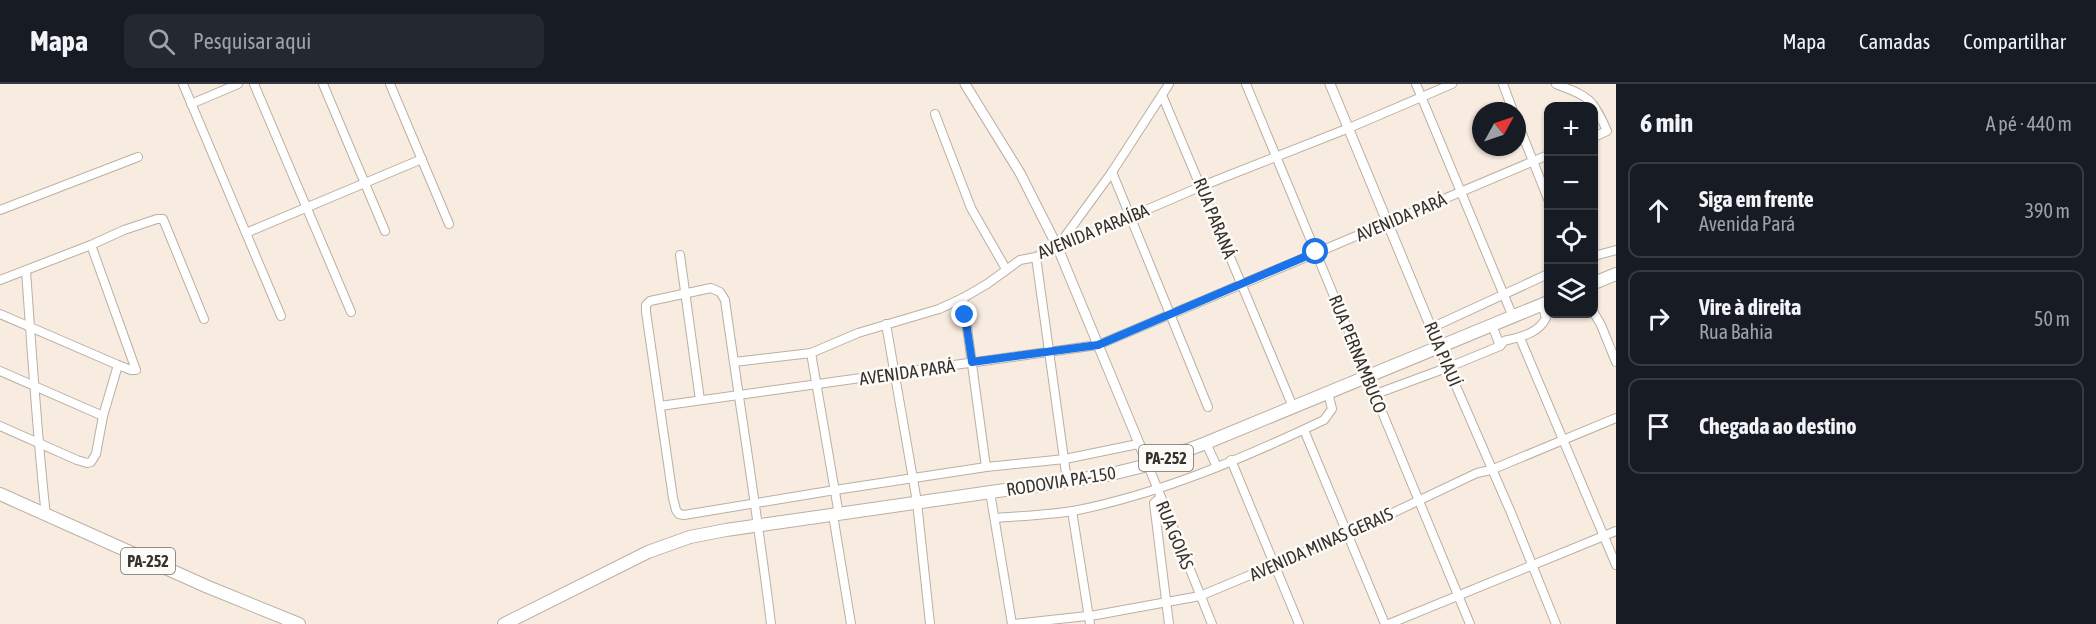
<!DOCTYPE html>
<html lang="pt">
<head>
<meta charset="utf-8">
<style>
  body { margin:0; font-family:"Asap Condensed",sans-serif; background:#242831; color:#f1f3f6 }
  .controls { position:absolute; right:18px; top:18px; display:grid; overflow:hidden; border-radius:12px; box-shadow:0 2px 4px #0004 }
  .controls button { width:54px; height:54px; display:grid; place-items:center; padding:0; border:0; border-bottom:2px solid #363941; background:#171b24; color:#f1f3f6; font:30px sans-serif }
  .compass { position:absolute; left:1472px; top:18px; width:54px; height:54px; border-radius:50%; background:#171b24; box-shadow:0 2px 4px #0004; rotate:50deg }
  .stop { position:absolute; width:18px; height:18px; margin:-14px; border:4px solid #1a73e8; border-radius:50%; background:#fff }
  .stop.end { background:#1a73e8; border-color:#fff; box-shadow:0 2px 6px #0008 }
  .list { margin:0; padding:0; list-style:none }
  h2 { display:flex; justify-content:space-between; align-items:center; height:78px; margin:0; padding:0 24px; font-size:26px }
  h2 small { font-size:20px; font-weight:400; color:#9ea1a6 }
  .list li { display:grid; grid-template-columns:39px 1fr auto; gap:18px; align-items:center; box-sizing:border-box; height:96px; margin:0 12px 12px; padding:0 12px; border:2px solid #363941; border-radius:12px }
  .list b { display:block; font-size:22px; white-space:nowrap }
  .list p { margin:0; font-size:20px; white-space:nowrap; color:#9ea1a6 }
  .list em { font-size:20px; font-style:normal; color:#9ea1a6 }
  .icon { flex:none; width:33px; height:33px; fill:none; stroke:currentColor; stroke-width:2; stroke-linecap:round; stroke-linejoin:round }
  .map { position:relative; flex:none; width:1616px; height:540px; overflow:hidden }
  header { display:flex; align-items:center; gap:36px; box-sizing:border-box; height:84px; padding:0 30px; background:#171b24; border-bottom:2px solid #363941 }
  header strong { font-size:28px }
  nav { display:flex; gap:33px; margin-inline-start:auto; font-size:21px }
  .search { width:420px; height:54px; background:#242831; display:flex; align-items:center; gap:15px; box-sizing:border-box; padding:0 21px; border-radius:12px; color:#9ea1a6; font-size:22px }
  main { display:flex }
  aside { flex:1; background:#171b24 }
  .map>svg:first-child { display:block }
</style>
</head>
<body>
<header>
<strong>Mapa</strong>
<div class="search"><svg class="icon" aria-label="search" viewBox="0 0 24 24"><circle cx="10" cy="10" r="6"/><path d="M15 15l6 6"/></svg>Pesquisar aqui</div>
<nav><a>Mapa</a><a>Camadas</a><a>Compartilhar</a></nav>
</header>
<main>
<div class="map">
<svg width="1616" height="540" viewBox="0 0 1616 540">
  <rect width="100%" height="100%" fill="#f8ebdf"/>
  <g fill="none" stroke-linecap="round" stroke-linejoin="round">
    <g stroke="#bbafa3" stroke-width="10">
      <g id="minor">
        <polyline points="183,0 281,232"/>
        <polyline points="254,0 351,228"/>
        <polyline points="323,0 385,147"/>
        <polyline points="390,0 449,140"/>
        <polyline points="1246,0 1470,540"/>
        <polyline points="1416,0 1513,233"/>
        <polyline points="1503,0 1513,27"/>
        <path d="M1556,0c33,13 36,13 51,47l-13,6"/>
        <polyline points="1162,11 1293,323"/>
        <polyline points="191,20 238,0"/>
        <polyline points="935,30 971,124 1006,185"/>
        <polyline points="1517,37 1548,115"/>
        <polyline points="1112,88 1208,323"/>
        <polyline points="0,126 138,73"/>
        <polyline points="246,149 422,75"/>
        <polyline points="1063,159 1066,151 1112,88 1169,0"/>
        <polyline points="680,171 700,316"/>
        <polyline points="1594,172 1616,166"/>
        <polyline points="1036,173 1067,397"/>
        <path d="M26,187c6,82 11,164 20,245"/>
        <polyline points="0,196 91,161 124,146 157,135 163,135 204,235"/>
        <polyline points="963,214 986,383"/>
        <polyline points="1594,229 1601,241 1616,278"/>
        <polyline points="0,230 118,281 131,286 136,286 91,161"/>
        <polyline points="886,240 917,418 930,540"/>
        <polyline points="1492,241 1500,262"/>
        <polyline points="1431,244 1548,190"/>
        <polyline points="1520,254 1616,481"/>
        <polyline points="1439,263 1512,431 1556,540"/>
        <polyline points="811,269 839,431"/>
        <polyline points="734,278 811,269 858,249 939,225 963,214 987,200 1020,176 1036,173 1057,162 1083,153 1202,102 1349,44 1452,0"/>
        <polyline points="0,287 103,332"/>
        <path d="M1373,311l76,-28 51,-21 4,-5c16,-4 34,-7 42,-23l-4,-14"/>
        <polyline points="660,322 1098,261 1548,71"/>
        <polyline points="0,342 77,376 87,379 91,378 96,370 103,332 118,281"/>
        <polyline points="1304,346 1385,540"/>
        <polyline points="1206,359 1217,383"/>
        <polyline points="1231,376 1299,540"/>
        <polyline points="1148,381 1212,540"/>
        <polyline points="990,408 1012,540"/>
        <polyline points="1161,413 1154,419 1169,540"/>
        <polyline points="1072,427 1090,540"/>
        <polyline points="833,431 851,540"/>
        <path d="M995,434c25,-2 52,-3 78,-7 87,-17 171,-53 251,-91l8,-11 -4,-17"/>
        <path d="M771,540c-13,-108 -31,-216 -46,-324l-5,-8 -9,-4 -61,13 -4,4v7l27,186 3,12 3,4 5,1 151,-25 151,-23 79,-8 73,-15"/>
        <polyline points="1013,540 1096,531 1200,512 1348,450 1477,389 1491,386 1616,334"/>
        <polyline points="1389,540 1616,447"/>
      </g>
    </g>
    <g stroke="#bbafa3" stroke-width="11">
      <g id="tertiary">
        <polyline points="965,0 1020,89 1057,162 1148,381"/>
        <polyline points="1330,0 1439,263"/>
      </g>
    </g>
    <g stroke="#bbafa3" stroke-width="14">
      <g id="trunk">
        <polyline points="1594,199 1616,190"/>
        <polyline points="0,410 208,503 299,540"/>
        <polyline points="504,540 648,468 690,453 726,446 1103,392 1148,381 1206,359 1548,218"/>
      </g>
    </g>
    <use href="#minor" stroke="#fff" stroke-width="8"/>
    <use href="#tertiary" stroke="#fff" stroke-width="9"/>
    <use href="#trunk" stroke="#fff" stroke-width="12"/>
  </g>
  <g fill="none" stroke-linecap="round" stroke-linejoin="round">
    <polyline stroke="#1a73e8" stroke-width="8" points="965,231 972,278 1098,261 1316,168"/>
  </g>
  <g text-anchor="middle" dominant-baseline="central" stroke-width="5" stroke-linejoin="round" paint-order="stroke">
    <g fill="#fdfbf8" stroke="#726e69" stroke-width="1.5">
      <rect x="1139" y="361" width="54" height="26" rx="4.5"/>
      <rect x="121" y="464" width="54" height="26" rx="4.5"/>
    </g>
    <g font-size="16" font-weight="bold" fill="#36312c">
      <text x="1166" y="374">PA-252</text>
      <text x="148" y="477">PA-252</text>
    </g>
    <g font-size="18" fill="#36312c" stroke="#fdfbf8">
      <text transform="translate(1401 133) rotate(-23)">AVENIDA PARÁ</text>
      <text transform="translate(1215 134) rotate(68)">RUA PARANÁ</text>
      <text transform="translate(1093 147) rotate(-22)">AVENIDA PARAÍBA</text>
      <text transform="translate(1358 270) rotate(68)">RUA PERNAMBUCO</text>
      <text transform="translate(1443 270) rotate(67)">RUA PIAUÍ</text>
      <text transform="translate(907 288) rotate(-8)">AVENIDA PARÁ</text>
      <text transform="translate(1061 397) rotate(-9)">RODOVIA PA-150</text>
      <text transform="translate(1175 451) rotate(68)">RUA GOIÁS</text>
      <text transform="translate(1321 460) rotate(-24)">AVENIDA MINAS GERAIS</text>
    </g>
  </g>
</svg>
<div class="controls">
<button>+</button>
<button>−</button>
<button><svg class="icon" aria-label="locate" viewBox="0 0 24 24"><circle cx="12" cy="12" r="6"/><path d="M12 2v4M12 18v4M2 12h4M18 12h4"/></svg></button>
<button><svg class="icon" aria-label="layers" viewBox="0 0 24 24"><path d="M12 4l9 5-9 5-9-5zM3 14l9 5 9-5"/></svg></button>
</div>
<svg class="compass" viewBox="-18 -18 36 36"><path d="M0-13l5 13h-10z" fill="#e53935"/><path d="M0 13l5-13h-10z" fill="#9ea1a6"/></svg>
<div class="stop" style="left:1316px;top:168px"></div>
<div class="stop end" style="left:965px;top:231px"></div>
</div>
<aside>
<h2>6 min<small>A pé · 440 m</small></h2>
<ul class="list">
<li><svg class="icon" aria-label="ahead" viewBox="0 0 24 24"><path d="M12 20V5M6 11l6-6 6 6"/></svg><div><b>Siga em frente</b><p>Avenida Pará</p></div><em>390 m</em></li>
<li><svg class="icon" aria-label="right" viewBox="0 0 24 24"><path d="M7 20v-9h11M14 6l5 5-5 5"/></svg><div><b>Vire à direita</b><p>Rua Bahia</p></div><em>50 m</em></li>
<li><svg class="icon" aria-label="arrive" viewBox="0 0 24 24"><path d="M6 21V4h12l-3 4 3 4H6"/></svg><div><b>Chegada ao destino</b></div></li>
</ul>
</aside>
</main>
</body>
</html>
